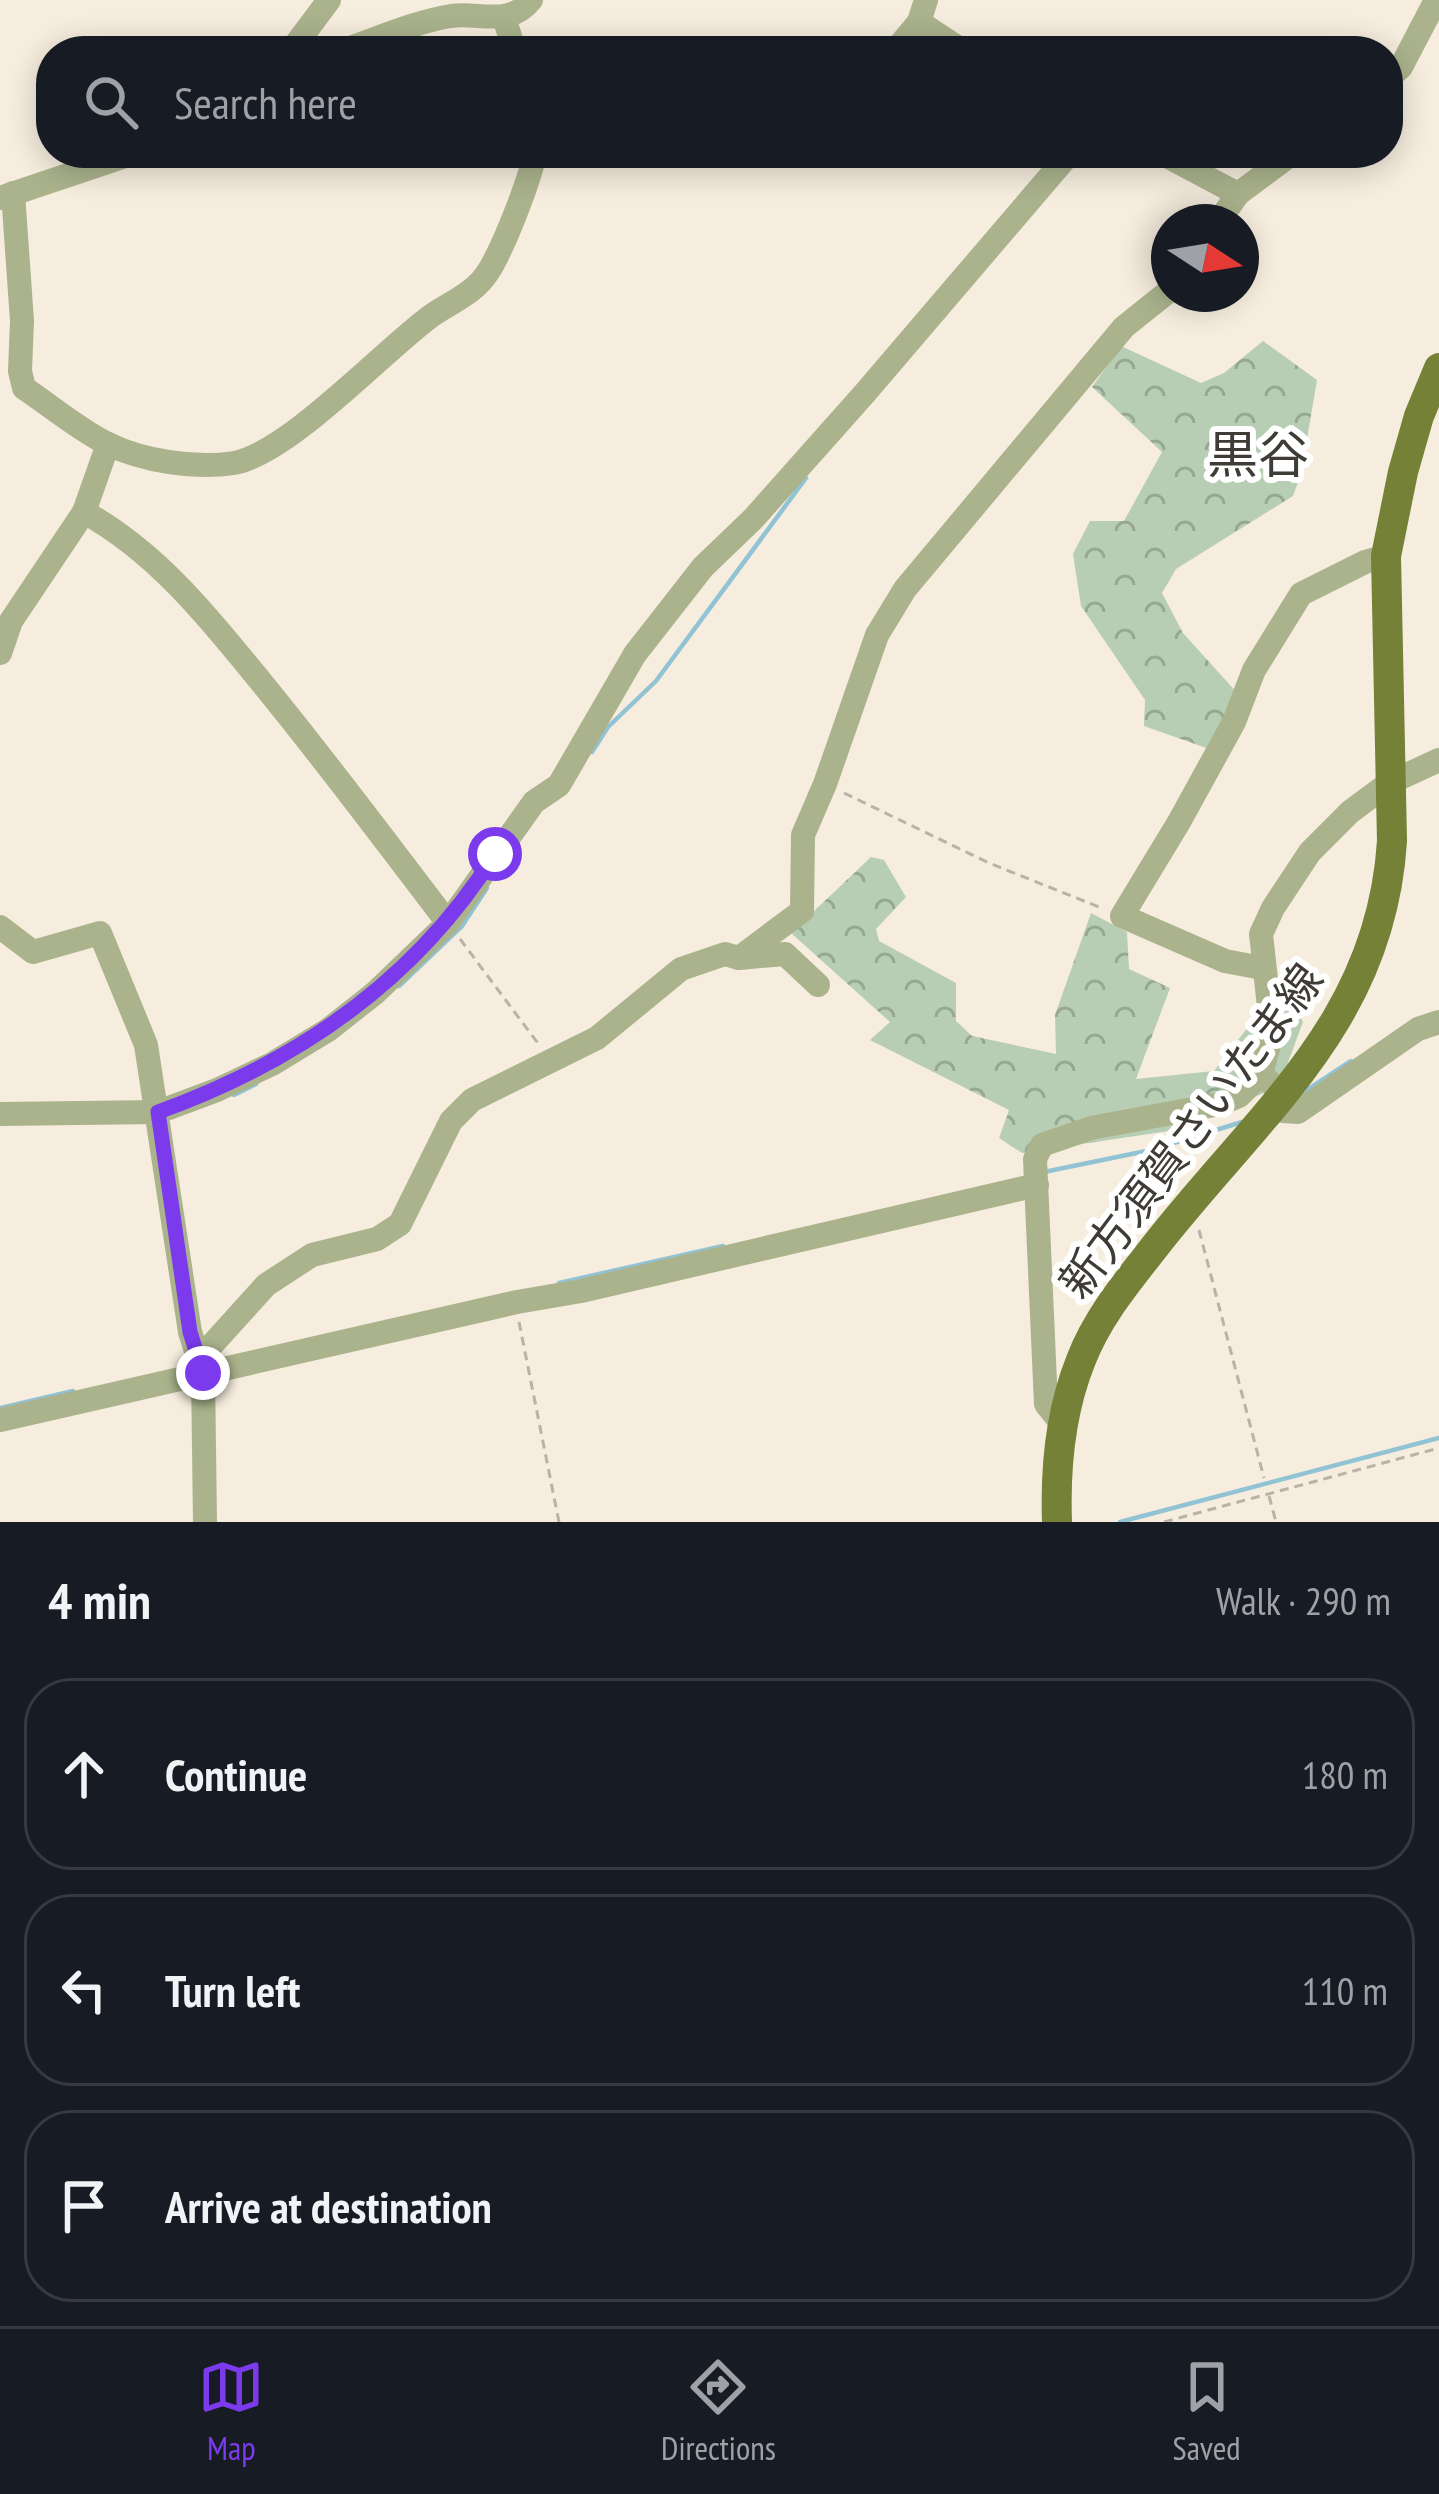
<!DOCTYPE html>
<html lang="en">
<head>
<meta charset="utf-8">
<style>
  body { margin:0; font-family:"PT Sans Narrow","Noto Sans JP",sans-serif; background:#242831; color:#f1f3f6 }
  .compass { position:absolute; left:1151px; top:204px; width:108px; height:108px; border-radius:50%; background:#171b24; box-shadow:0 6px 30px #0003; rotate:102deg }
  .stop { position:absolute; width:36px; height:36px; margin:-27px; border:9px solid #7c3aed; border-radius:50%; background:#fff }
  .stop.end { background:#7c3aed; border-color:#fff; box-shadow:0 3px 12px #0008 }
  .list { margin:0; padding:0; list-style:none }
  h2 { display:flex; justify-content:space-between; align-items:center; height:156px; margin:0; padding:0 48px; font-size:51px }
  h2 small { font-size:39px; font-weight:400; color:#9ea1a6 }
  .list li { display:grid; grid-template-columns:78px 1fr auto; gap:36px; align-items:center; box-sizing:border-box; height:192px; margin:0 24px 24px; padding:0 24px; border:3px solid #363941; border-radius:48px }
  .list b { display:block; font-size:45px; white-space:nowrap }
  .list em { font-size:39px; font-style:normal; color:#9ea1a6 }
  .icon { flex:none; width:66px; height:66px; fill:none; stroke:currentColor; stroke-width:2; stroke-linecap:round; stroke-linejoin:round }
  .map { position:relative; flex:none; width:1439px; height:1522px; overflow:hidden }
  .search { position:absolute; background:#171b24; box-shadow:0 6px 30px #0003; left:36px; right:36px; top:36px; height:132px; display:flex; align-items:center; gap:30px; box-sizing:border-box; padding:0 42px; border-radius:48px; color:#9ea1a6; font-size:45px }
  .sheet { height:804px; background:#171b24 }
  nav { display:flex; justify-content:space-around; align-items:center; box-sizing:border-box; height:168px; border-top:3px solid #363941; background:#171b24; font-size:33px; color:#9ea1a6 }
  nav a { display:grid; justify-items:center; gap:6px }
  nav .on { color:#7c3aed }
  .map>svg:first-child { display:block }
</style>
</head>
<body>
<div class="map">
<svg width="1439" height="1522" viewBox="0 0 1439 1522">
  <defs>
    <pattern id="forest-crowns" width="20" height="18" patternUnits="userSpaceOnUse" patternTransform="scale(3)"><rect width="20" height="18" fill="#b7ceb4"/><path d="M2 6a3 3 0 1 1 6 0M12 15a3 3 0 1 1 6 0" fill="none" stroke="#96a893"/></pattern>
  </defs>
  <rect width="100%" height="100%" fill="#f6edde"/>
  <g fill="url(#forest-crowns)">
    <polygon points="1263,341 1317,380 1301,474 1293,496 1176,569 1162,593 1183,633 1239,695 1209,749 1144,726 1145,700 1081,606 1073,554 1090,521 1124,521 1162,452 1092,387 1121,346 1201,383 1224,373"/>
    <polygon points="871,857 884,860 906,897 876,929 879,941 956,983 956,1021 972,1036 1056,1054 1055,1015 1091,913 1127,932 1129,969 1170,988 1136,1079 1214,1071 1255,1018 1291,997 1303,1022 1283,1076 1262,1094 1169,1131 1022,1153 999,1138 1009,1110 870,1040 890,1022 791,933"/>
  </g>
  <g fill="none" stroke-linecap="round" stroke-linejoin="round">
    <g stroke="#91c3d5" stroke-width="4.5">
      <polyline points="592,752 608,727 656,681 806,478"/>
      <polyline points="399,986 462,926 487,888"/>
      <polyline points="1301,1094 1351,1061"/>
      <polyline points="234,1095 256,1084"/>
      <polyline points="1044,1172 1151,1150 1242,1122"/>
      <polyline points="559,1283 723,1246"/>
      <polyline points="0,1408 73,1391"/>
      <polyline points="1120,1522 1439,1438"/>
    </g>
    <g stroke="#b9b2a6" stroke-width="3" stroke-dasharray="9 6" stroke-linecap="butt">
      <polyline points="844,793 989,863 1104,909"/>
      <polyline points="460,939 540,1046"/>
      <polyline points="1199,1230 1264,1478"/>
      <polyline points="519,1322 559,1522"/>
      <polyline points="1269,1496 1276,1522"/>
      <polyline points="1164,1522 1439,1448"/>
    </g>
    <g stroke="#abb38d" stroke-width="24">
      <polyline points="926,0 919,22 963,51"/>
      <polyline points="504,18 515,51"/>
      <polyline points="291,51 329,0"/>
      <path d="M341,51c36,-12 73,-29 110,-35 29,-4 59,11 80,-16"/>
      <polyline points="895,51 919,22"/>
      <polyline points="1388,78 1401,67 1436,0"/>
      <polyline points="1161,153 1238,194"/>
      <path d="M13,193l9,128 -2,50 4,17c27,18 55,42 84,56 35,17 87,25 126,19 55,-10 148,-111 197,-147 20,-14 44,-23 57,-44 15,-23 42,-92 47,-119"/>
      <polyline points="0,198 134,153"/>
      <polyline points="1218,222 1238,194 1293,153"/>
      <path d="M84,512c73,40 126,107 178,171 64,78 124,159 186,240"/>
      <polyline points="0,653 11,621 84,512 108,444"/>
      <polyline points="1439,760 1389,783 1350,812 1310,852 1273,908 1261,934 1272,1034 1261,1074 1277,1089 1277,1102 1283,1111 1298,1112 1418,1029 1439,1022"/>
      <polyline points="0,927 33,952 100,933 146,1045 190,1332 203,1373 205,1522"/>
      <polyline points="739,958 802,911 803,835 825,784 877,635 905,589 1124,327 1169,291"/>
      <polyline points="1262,968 1225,961 1122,916 1179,822 1234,722 1254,670 1301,594 1365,562 1386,556"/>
      <polyline points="0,1114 158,1112 217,1090 272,1064 328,1030 375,993 448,923 534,802 559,785 635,654 703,567 753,519 865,393 1070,153"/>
      <polyline points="200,1358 266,1285 312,1255 377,1239 400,1224 451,1121 472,1100 597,1038 681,969 725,954 739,958 785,954 818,985"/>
      <polyline points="0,1420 517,1302 581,1291 1037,1185"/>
      <polyline points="1062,1424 1046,1404 1035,1159 1042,1145 1091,1128 1220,1104 1239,1096 1261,1074"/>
    </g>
    <path stroke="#748136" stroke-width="30" d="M1057,1522c-2,-56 3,-110 24,-162 17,-44 47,-79 75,-115 104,-133 225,-224 236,-404l-6,-285 17,-84 16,-56 20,-48"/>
  </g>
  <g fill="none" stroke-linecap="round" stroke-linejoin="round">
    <path stroke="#7c3aed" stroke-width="15" d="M203,1373l-13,-41 -32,-220c139,-50 258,-132 337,-258"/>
  </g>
  <g text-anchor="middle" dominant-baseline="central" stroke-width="12" stroke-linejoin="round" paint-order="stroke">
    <g font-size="45" fill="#3f3b36" stroke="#fff">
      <text transform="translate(1190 1130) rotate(-53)">新方須賀さいたま線</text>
    </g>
    <g font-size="51" fill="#3f3b36" stroke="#fff">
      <text x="1258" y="454">黒谷</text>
    </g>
  </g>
</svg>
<svg class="compass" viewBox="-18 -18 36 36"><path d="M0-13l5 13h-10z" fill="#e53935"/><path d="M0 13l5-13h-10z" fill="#9ea1a6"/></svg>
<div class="stop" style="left:495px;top:854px"></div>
<div class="stop end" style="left:203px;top:1373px"></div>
<div class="search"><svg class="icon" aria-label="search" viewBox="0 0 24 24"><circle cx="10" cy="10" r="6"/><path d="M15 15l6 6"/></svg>Search here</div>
</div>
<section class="sheet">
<h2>4 min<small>Walk · 290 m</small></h2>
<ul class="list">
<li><svg class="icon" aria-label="ahead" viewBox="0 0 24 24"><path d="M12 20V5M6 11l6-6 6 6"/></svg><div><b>Continue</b></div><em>180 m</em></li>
<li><svg class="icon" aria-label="left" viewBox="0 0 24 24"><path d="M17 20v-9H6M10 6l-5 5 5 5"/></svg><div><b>Turn left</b></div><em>110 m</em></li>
<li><svg class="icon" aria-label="arrive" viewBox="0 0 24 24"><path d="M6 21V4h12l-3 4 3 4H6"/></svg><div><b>Arrive at destination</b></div></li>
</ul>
</section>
<nav>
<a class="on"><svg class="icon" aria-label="map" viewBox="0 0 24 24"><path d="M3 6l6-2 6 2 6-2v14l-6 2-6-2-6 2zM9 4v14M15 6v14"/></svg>Map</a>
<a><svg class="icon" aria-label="directions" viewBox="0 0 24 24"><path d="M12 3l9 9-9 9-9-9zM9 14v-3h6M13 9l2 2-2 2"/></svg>Directions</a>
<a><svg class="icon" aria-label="saved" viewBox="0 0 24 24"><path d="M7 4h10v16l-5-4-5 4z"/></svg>Saved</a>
</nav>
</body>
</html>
